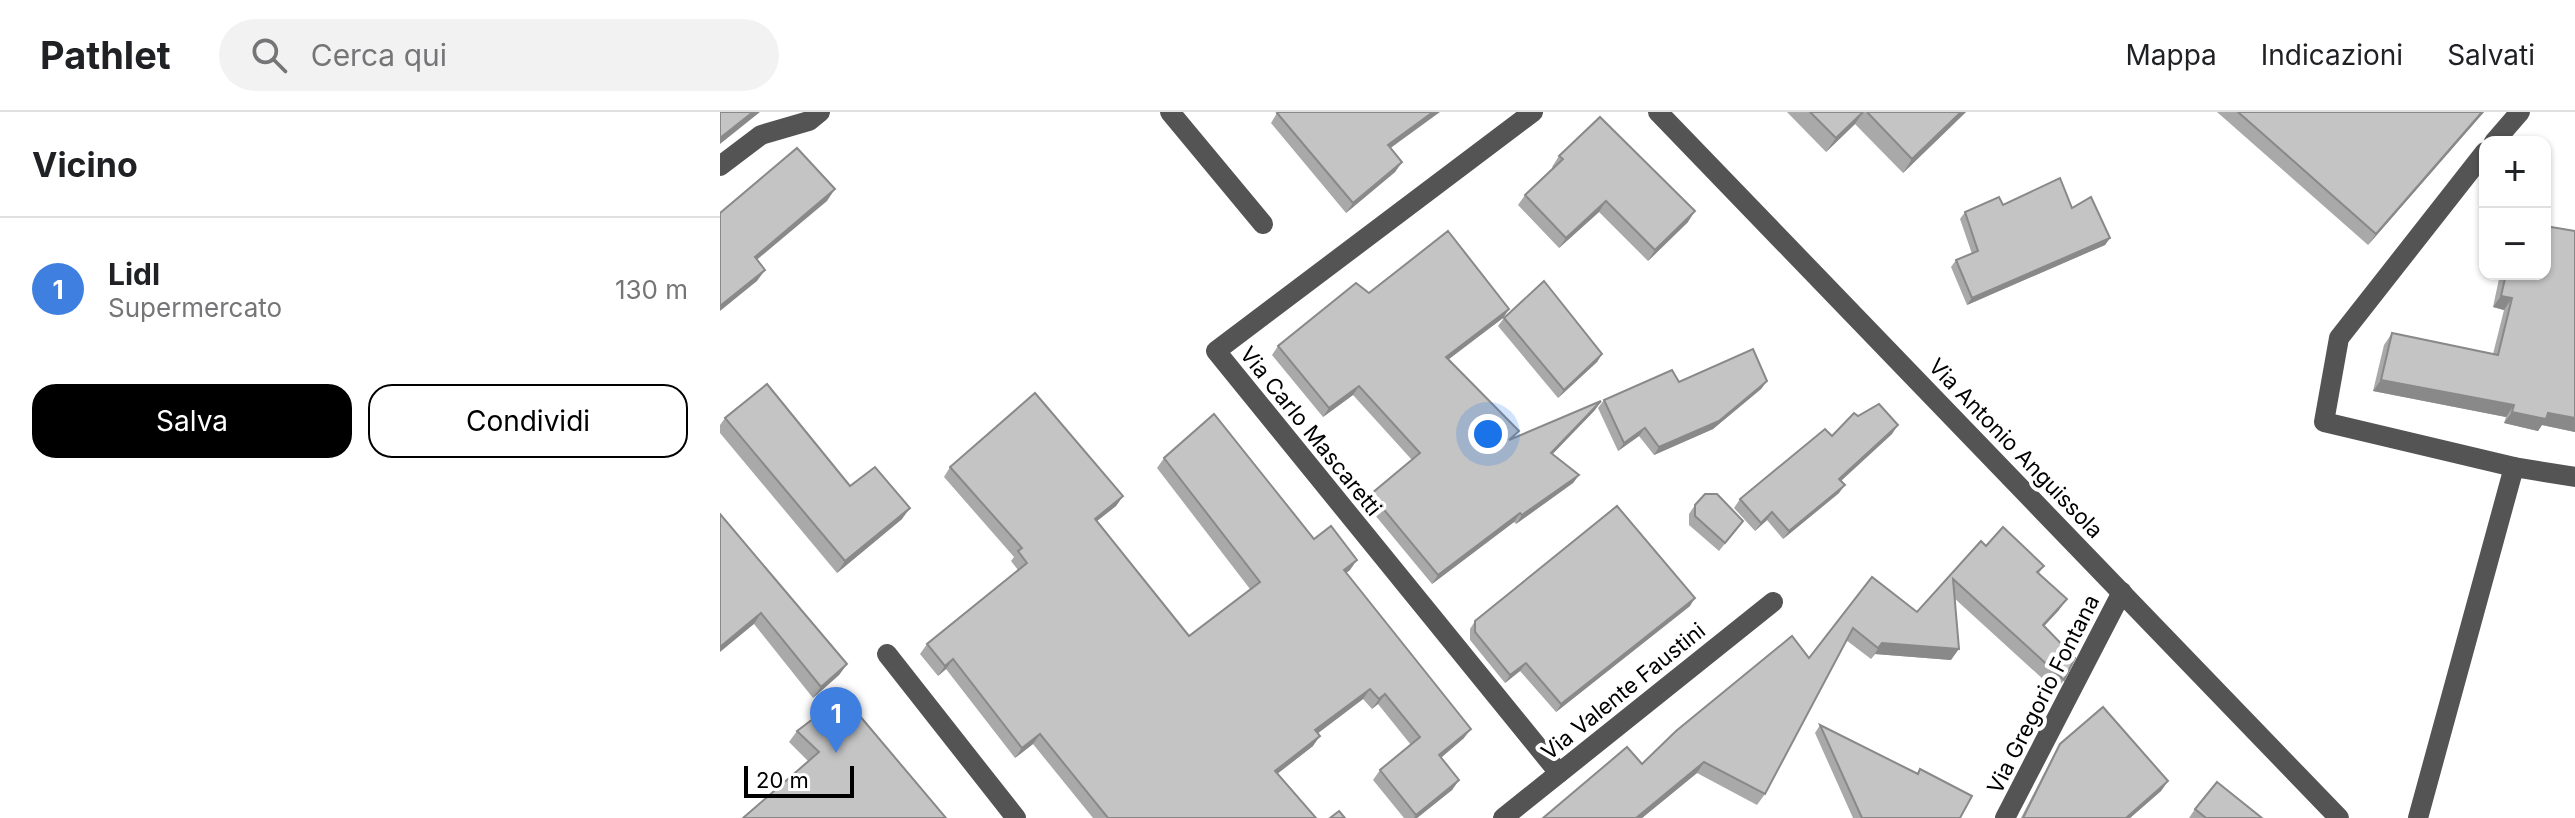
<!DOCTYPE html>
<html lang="it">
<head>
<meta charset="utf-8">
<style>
  body { margin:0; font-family:Inter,sans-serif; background:#f2f2f2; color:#202124 }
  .controls { position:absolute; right:24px; top:24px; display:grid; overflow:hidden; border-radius:16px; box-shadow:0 2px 6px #0004 }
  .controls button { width:72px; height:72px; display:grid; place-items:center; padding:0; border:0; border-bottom:2px solid #e0e0e0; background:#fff; color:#202124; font:40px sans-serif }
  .scale { position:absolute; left:24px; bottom:20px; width:110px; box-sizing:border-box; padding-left:8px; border:4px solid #000; border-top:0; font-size:22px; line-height:28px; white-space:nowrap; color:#000; -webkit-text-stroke:6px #fff; paint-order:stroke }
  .you { position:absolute; left:768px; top:322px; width:28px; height:28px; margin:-20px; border:6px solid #fff; border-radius:50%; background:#1a73e8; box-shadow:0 0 0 12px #1a73e833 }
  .badge { display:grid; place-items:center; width:52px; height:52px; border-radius:50%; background:#000; color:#fff; font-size:26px; font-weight:700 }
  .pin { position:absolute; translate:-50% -66px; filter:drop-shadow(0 2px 4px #0008) }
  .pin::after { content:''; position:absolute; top:42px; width:28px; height:24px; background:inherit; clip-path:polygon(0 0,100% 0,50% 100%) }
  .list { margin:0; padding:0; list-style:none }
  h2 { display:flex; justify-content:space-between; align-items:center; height:104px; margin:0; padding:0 32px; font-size:34px }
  h2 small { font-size:26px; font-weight:400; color:#757577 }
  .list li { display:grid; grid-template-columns:52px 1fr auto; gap:24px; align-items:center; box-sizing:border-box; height:144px; padding:0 32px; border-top:2px solid #e0e0e0 }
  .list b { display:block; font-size:30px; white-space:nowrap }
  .list p { margin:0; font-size:26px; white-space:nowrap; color:#757577 }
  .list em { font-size:26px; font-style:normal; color:#757577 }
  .actions { display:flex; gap:16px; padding:24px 32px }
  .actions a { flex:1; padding:18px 0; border:2px solid #000; border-radius:24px; text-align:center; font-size:28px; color:#000 }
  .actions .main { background:#000; color:#fff }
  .icon { flex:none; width:44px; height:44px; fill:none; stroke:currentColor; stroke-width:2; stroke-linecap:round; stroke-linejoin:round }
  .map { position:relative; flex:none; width:1855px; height:706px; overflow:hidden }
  header { display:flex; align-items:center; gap:48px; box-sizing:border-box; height:112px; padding:0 40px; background:#fff; border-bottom:2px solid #e0e0e0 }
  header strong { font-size:38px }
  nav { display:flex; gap:44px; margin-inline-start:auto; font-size:28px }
  .search { width:560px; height:72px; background:#f2f2f2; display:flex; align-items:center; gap:20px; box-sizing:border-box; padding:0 28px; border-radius:44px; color:#757577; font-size:30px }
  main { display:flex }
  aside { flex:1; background:#fff }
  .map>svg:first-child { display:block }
</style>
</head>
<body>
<header>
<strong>Pathlet</strong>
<div class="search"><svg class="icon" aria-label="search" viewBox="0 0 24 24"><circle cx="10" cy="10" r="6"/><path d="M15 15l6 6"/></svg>Cerca qui</div>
<nav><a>Mappa</a><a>Indicazioni</a><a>Salvati</a></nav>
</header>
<main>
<aside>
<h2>Vicino<small></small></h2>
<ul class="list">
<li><span class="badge" style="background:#3f7fe0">1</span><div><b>Lidl</b><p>Supermercato</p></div><em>130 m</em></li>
</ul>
<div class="actions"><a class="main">Salva</a><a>Condividi</a></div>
</aside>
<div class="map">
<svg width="1855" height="706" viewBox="0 0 1855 706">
  <rect width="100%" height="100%" fill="#fff"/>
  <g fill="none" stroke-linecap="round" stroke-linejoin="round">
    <g stroke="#545454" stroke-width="20">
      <polyline points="450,0 543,112"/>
      <polyline points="813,0 496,239 839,661"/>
      <polyline points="938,0 1619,706"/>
      <polyline points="1774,30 1800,0"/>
      <polyline points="1765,40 1619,226 1604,310 1794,355"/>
      <polyline points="0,54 41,23 89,9 100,0"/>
      <polyline points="167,542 296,706"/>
      <polyline points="783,706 1053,490"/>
      <polyline points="1285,706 1402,480"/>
      <polyline points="1698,706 1794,355 1855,365"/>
    </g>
  </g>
  <g fill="#a9a9a9">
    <polygon points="1067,0 1246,0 1183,61 1135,12 1106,40"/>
    <polygon points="1497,0 1764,0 1648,133"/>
    <polygon points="557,1 670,36 682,50 675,60 626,101 551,11"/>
    <polygon points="839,44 968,110 928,149 879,100 839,136 798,93 805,83 833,56 832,55"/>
    <polygon points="1283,93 1352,96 1390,126 1385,133 1247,193 1231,155 1236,148 1252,142 1240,107 1245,100"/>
    <polygon points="1855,119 1855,320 1822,313 1818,319 1784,311 1786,305 1653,279 1664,233 1672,221 1773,242 1784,198 1773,195 1780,162 1825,162"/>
    <polygon points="649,181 789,197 783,206 728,247 794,326 875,298 832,342 859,363 853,371 796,412 794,410 712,472 645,391 651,382 692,348 633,283 603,305 552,243 558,234"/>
    <polygon points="784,206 882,242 877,250 838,286 778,214"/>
    <polygon points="1047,269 1041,277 993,317 934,343 919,324 898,339 878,296 884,288 959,270"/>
    <polygon points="1138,304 1172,322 1121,369 1119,381 1063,427 1047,408 1035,419 1014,396 1020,387 1112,324"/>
    <polygon points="5,306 130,374 182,407 117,461 0,321 0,313"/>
    <polygon points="444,346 594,427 630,458 626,461 744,626 721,646 739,668 732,678 697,706 684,706 653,668 660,658 691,633 658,592 652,597 643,587 598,621 593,634 557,662 596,706 373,706 313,632 295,646 226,557 218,564 200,542 207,532 298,458 291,449 294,445 224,365 230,355 403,384 396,394 377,409 469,524 530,477 437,356"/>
    <polygon points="975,393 1017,417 999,439 969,413 969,402"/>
    <polygon points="0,402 127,552 119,563 93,586 34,512"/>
    <polygon points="1266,434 1324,454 1319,461 1339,498 1324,514 1344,568 1336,579 1234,486 1231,548 1155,542 1151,547 1126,528 1045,682 1037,693 977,661 922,706 823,706 922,652 1089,546 1152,465 1197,500"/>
    <polygon points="970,494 836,600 800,559 785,571 750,528 750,517 755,509"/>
    <polygon points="1100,613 1197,661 1200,657 1240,706 1133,706 1095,621"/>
    <polygon points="77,619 226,706 88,649 69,630"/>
    <polygon points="1340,632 1448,669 1441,679 1410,706 1301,706 1334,642"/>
    <polygon points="1475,697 1542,706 1469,706"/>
  </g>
  <g fill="#898989">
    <polygon points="33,0 40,0 0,32 0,26"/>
    <polygon points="713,0 720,0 661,43 668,33"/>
    <polygon points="1143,0 1135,12 1106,40 1116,26"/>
    <polygon points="1241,0 1246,0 1183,61 1192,47"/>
    <polygon points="1762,0 1764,0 1648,133 1656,122"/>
    <polygon points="682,50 675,60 626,101 633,91"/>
    <polygon points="115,77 107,89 27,156 35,145"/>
    <polygon points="886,89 879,100 839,136 846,126"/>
    <polygon points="975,99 968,110 928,149 935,138"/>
    <polygon points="1390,126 1385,133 1247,193 1252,186"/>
    <polygon points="45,158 37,169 0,199 0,194"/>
    <polygon points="1781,184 1792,186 1784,198 1773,195"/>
    <polygon points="789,197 783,206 720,254 726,245"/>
    <polygon points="882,242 877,250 838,286 844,278"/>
    <polygon points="1661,268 1794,293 1786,305 1653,279"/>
    <polygon points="1047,269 1041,277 993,317 934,343 939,335"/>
    <polygon points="639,274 633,283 603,305 609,296"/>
    <polygon points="881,289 875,298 825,350 831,341"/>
    <polygon points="1792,300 1828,301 1855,306 1855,320 1822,313 1818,319 1784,311"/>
    <polygon points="1178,313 1172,322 1113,376 1119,367"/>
    <polygon points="925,316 919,324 898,339 904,331"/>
    <polygon points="859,363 853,371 796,412 802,403"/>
    <polygon points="1125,373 1119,381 1063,427 1069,419"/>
    <polygon points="403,384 396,394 368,416 375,407"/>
    <polygon points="190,396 182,407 117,461 125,449"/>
    <polygon points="1052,400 1047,408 1035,419 1041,411"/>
    <polygon points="800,401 794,410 712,472 718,463"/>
    <polygon points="637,448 630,458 617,468 624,458"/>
    <polygon points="975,486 970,494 836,600 841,592"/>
    <polygon points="1347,487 1339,498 1315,524 1323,513"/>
    <polygon points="41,501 34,512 0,540 0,535"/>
    <polygon points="1162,531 1239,537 1231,548 1155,542 1151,547"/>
    <polygon points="233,547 226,557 218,564 225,554"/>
    <polygon points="806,551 800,559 785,571 790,563"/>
    <polygon points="127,552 119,563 93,586 101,575"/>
    <polygon points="650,577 643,587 589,628 595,618"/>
    <polygon points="665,582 658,592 652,597 659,587"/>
    <polygon points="751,617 744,626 712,653 719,643"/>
    <polygon points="320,622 313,632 295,646 302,636"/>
    <polygon points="600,624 593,634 548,669 555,659"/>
    <polygon points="984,650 977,661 922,706 916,706"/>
    <polygon points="739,668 732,678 697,706 694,706 696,703"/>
    <polygon points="1448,669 1441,679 1410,706 1406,706"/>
  </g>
  <g fill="#c4c4c4" stroke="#898989" stroke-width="2">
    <polygon points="0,0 33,0 0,26"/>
    <polygon points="559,0 713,0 668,33 682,50 633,91 557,1"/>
    <polygon points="1090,0 1143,0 1116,26"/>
    <polygon points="1147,0 1241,0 1192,47"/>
    <polygon points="1518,0 1762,0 1656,122"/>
    <polygon points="880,5 975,99 935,138 886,89 846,126 805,83 843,47 839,44"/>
    <polygon points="77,36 115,77 35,145 45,158 0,194 0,101"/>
    <polygon points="1340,66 1352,96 1371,85 1390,126 1252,186 1236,148 1258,139 1245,100 1279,85 1283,93"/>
    <polygon points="1825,114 1855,119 1855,306 1828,301 1826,307 1792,300 1794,293 1661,268 1672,221 1778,243 1792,186 1781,184 1786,162 1825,162"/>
    <polygon points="728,119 789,197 726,245 799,319 789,328 881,289 831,341 859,363 802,403 800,401 718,463 651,382 700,341 639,274 609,296 558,234 636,171 649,181"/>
    <polygon points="824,169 882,242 844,278 784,206"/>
    <polygon points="1033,237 1047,269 999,309 939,335 925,316 904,331 884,288 952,258 959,270"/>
    <polygon points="47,272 130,374 155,355 190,396 125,449 5,306"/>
    <polygon points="315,281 403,384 375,407 469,524 540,470 444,346 494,302 594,427 611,414 637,448 624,458 751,617 719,643 739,668 696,703 660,658 700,625 665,582 659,587 650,577 595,618 600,624 555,659 596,706 388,706 320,622 302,636 233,547 225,554 207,532 307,451 298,439 302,436 230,355"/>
    <polygon points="1159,292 1178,313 1119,367 1125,373 1069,419 1052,400 1041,411 1020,387 1105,317 1112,324 1134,301 1138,304"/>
    <polygon points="985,382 997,382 1023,409 1005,431 975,404 975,393"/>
    <polygon points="897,394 975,486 841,592 806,551 790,563 755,520 755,509"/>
    <polygon points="0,402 127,552 101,575 41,501 0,535"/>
    <polygon points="1283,415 1324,454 1317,460 1347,487 1323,513 1355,546 1344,568 1233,467 1239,537 1162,531 1158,536 1133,516 1045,682 984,650 916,706 823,706 907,635 922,652 956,619 1072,524 1089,546 1152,465 1197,500 1261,429 1266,434"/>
    <polygon points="123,584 226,706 23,706 99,640 77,619"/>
    <polygon points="1383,595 1448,669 1406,706 1303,706 1340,632"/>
    <polygon points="1100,613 1198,662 1200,657 1252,684 1240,706 1142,706"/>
    <polygon points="1497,670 1542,706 1486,706 1475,697"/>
    <polygon points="619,699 625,706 610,706"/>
  </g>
  <g text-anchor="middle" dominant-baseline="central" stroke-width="8" stroke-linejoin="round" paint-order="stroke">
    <g font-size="22" fill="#000" stroke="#fff">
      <text transform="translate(591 319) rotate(51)">Via Carlo Mascaretti</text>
      <text transform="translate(1296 336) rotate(46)">Via Antonio Anguissola</text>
      <text transform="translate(903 579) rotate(-39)">Via Valente Faustini</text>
      <text transform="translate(1323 582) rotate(-63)">Via Gregorio Fontana</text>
    </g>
  </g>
</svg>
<div class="controls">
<button>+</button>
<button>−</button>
</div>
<div class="scale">20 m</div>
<div class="you"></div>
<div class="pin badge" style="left:116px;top:641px;background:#3f7fe0">1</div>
</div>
</main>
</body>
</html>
